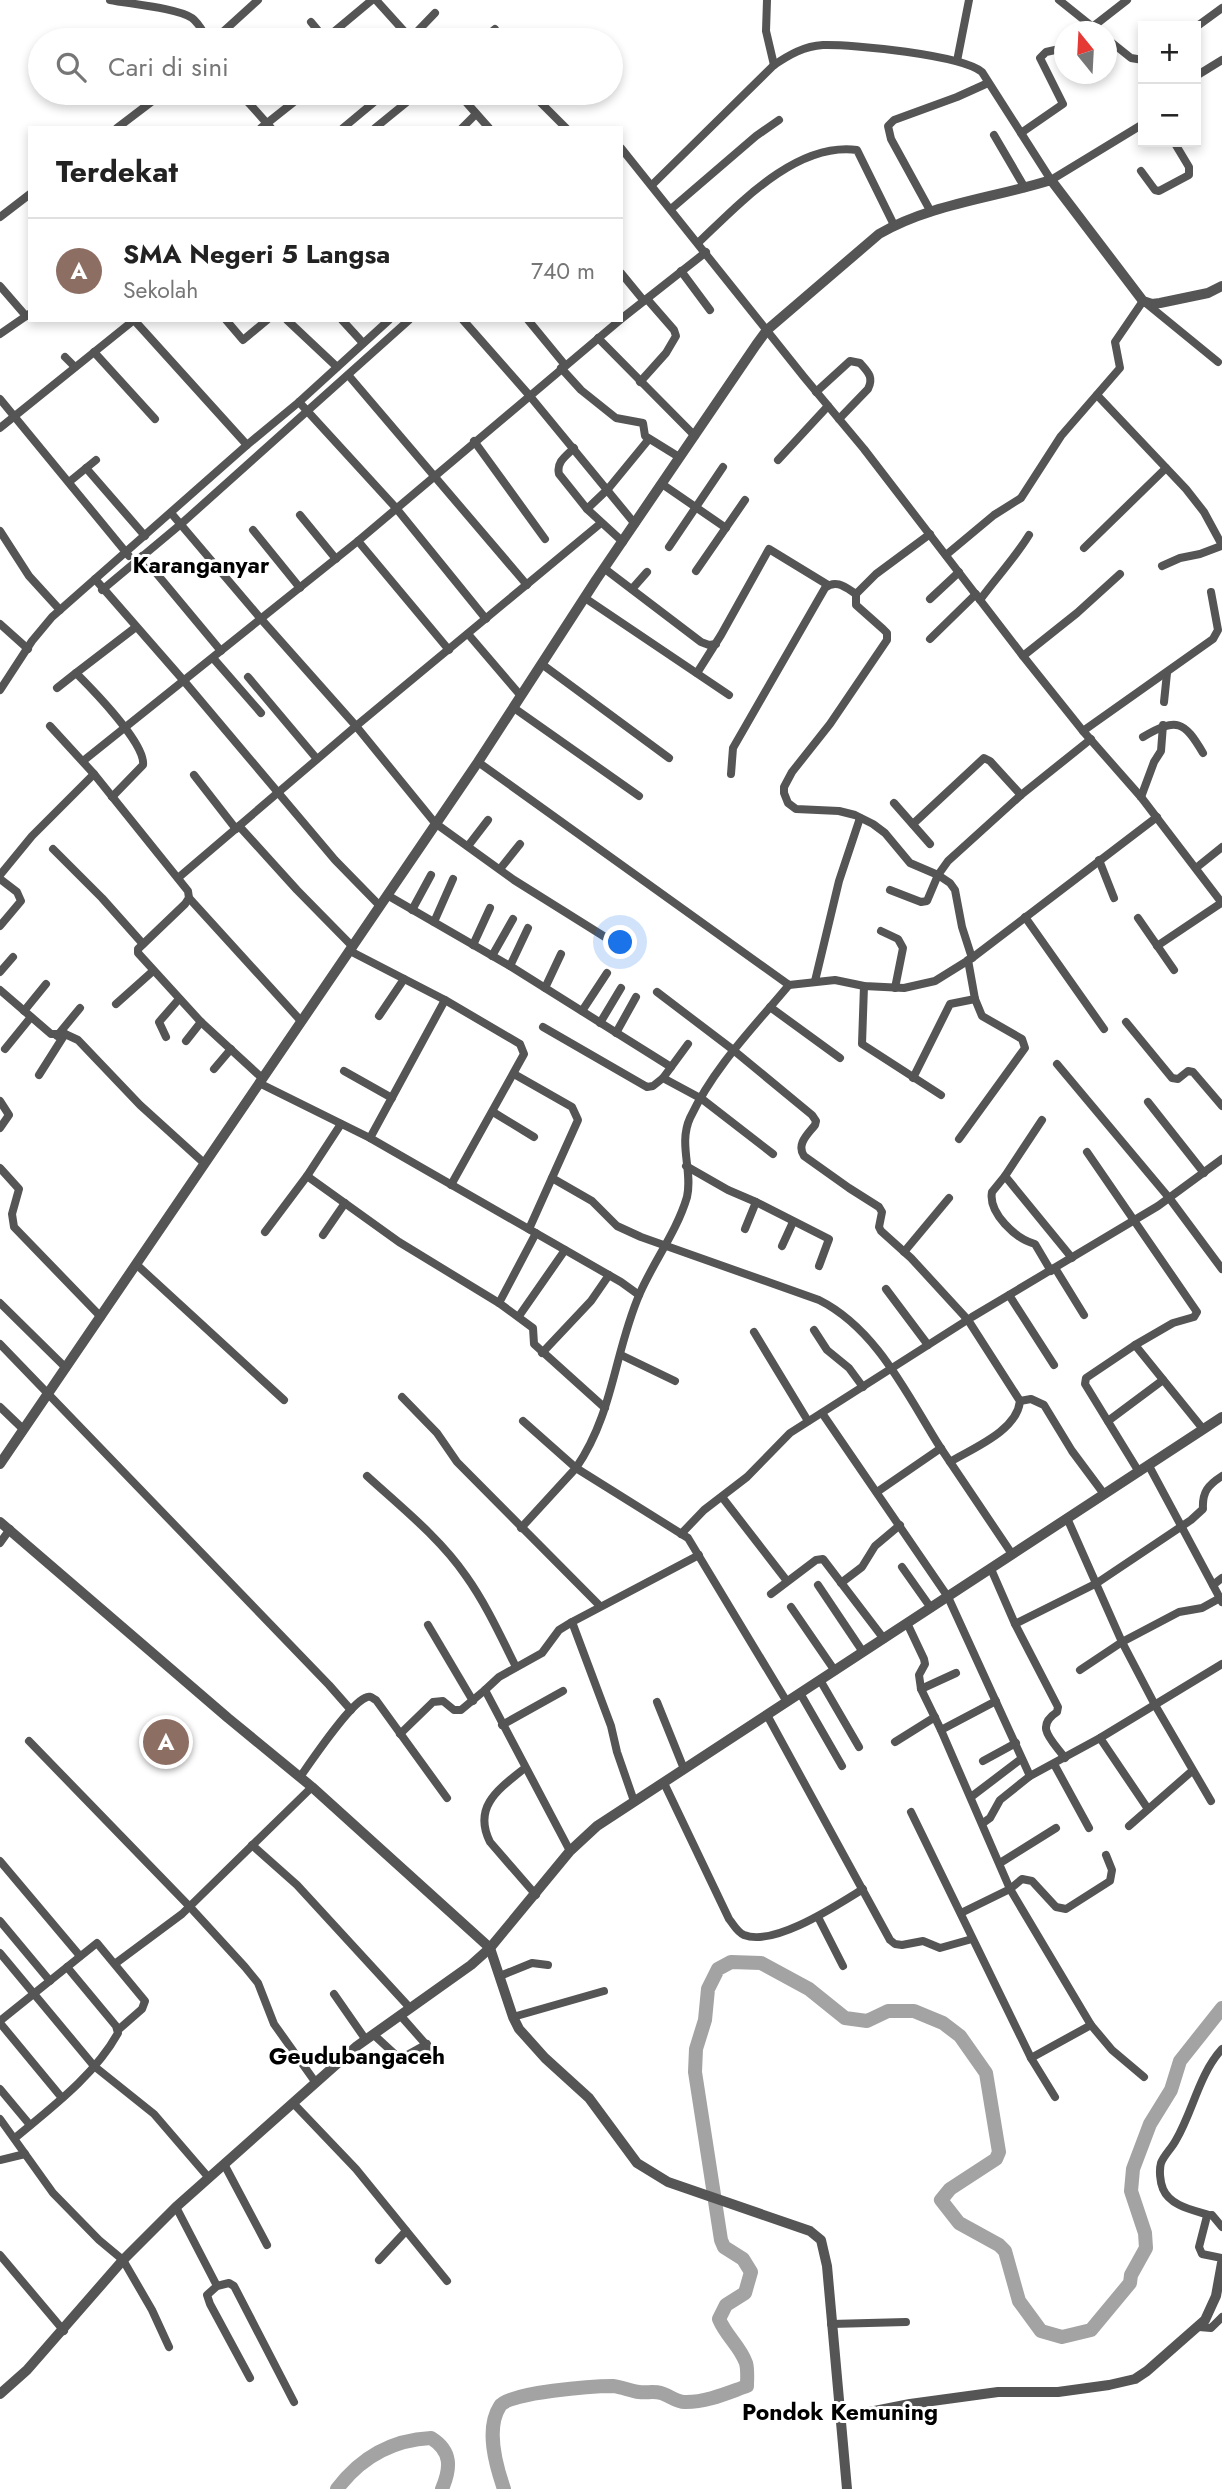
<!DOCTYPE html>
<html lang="id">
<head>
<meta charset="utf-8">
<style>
  body { margin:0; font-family:Jost,sans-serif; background:#f6f6f6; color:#222 }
  .controls { position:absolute; right:21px; top:21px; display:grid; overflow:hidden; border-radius:0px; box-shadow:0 4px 10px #0003 }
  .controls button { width:63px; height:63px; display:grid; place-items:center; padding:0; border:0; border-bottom:2px solid #e0e0e0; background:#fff; color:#222; font:35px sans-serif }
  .compass { position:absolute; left:1054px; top:21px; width:63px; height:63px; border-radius:50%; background:#fff; box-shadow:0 4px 10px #0003; rotate:342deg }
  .you { position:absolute; left:621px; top:943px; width:24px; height:24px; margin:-18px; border:5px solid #fff; border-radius:50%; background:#1a73e8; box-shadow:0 0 0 10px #1a73e833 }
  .badge { display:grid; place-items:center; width:46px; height:46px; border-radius:50%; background:#111827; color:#fff; font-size:23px; font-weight:700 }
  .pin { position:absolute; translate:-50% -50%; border:4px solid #fff; box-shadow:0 2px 7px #0006 }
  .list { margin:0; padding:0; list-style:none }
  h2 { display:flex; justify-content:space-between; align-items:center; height:91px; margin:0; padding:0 28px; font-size:30px }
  h2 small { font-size:23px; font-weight:400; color:#767676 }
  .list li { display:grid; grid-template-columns:46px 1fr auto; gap:21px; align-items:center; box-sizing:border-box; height:105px; padding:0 28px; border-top:2px solid #e0e0e0 }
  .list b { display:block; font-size:26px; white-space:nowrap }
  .list p { margin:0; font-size:23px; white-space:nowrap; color:#767676 }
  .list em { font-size:23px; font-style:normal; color:#767676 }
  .icon { flex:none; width:38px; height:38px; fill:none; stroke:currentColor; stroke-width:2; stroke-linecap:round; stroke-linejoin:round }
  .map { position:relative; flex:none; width:1222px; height:2489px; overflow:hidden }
  .search { position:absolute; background:#fff; box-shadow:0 4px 10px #0003; left:28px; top:28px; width:595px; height:77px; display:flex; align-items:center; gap:18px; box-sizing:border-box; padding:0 24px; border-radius:38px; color:#767676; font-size:26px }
  .panel { position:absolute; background:#fff; box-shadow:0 4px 10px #0003; left:28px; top:126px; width:595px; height:196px; border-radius:0px }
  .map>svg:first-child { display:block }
</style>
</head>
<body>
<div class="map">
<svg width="1222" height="2489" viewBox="0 0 1222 2489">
  <rect width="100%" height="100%" fill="#fff"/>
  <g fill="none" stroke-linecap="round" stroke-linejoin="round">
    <g stroke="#a3a3a3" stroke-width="14">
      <path d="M337,2489c24,-32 54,-49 94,-51 21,13 20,30 11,51"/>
      <path d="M504,2489c-8,-23 -19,-60 -4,-83 9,-14 95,-20 113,-20 9,1 18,5 26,6 7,1 15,-1 22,1 8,2 16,10 25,9 21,0 41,-9 61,-16 0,-7 1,-16 -1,-23 -6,-17 -20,-27 -27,-44l7,-14 19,-12 6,-21 -8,-13 -19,-12 -3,-7 -26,-168 1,-23 9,-29 3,-31 10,-20 13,-7 30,1 48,26 36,29 22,3 21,-10h26l29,12 17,13 26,37 13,79 -3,7 -46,30 -9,11 18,23 40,22 6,6 14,50 22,30 21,6 29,-7 39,-47 1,-8 15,-27 -1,-15 -14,-42 2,-22 17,-45 21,-34 9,-29 42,-53"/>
    </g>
    <g stroke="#555" stroke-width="8">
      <path d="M110,0c20,4 67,8 82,18 7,5 11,14 16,22"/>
      <polyline points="376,0 412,40"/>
      <polyline points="767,0 766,31 774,65"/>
      <polyline points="1059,0 1099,32"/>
      <polyline points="311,22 325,39"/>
      <polyline points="1196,27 1222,8"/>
      <polyline points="1086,32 1127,0"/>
      <polyline points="1106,38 1131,58 1143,60"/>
      <polyline points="410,39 435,13"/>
      <polyline points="214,40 258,0"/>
      <polyline points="324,40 372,0"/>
      <polyline points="482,40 495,29"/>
      <polyline points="957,61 969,0"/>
      <polyline points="1196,76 1222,60"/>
      <polyline points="240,93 271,128"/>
      <polyline points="458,93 489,128"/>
      <polyline points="531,93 566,128"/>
      <polyline points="249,103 262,93"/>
      <polyline points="117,128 163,93"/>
      <polyline points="261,128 295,101"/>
      <polyline points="343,128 385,93"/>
      <polyline points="375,128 418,93"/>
      <polyline points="462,128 476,114"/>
      <polyline points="1021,133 1063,104 1040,58 1046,52 1064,48"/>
      <polyline points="994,135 1025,188"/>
      <polyline points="621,148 804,377 864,449 1023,656 1083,731 1141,797 1222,903"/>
      <polyline points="1141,171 1155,190 1159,191 1189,175 1189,167 1174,142"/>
      <path d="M652,185l122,-120c15,-10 30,-19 49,-20 29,-1 139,10 159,27l69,108 92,-56"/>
      <polyline points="671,209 756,136 779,120"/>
      <polyline points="931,212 891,139 888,126 894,120 957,97 988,83"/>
      <polyline points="0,217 30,194"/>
      <path d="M698,243c41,-39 98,-101 159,-93l37,75"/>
      <polyline points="681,271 710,310"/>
      <polyline points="621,273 644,301"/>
      <polyline points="0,286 26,316"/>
      <polyline points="1147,304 1218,362"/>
      <polyline points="621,319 706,252"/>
      <polyline points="134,320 247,445"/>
      <polyline points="226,320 243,340 267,320"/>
      <polyline points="287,320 337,367"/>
      <polyline points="342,320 363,343"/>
      <polyline points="463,320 529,395 635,524"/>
      <polyline points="528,320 565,365"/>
      <polyline points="0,334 29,314"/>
      <polyline points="598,338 695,436"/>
      <polyline points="94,352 155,419"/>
      <polyline points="65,357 75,367"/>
      <polyline points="561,368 581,390 616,418 643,423 645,436 679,457"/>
      <polyline points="349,376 527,585"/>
      <polyline points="640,382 666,353 676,336 674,330 647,299"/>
      <path d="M816,392l34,-31 10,2c8,9 14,14 8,26l-29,30"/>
      <polyline points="1097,395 1186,489 1204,512 1222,545"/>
      <polyline points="0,399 129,556"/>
      <polyline points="299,402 396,508 486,619"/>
      <polyline points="0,428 134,320"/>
      <polyline points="474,441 545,539"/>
      <path d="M574,448c-8,8 -18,14 -15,26l28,35 21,-20 41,-50"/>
      <polyline points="778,460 828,406"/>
      <polyline points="86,468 145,536"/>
      <polyline points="69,482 96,460"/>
      <polyline points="662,484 726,528"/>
      <polyline points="587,509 623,542"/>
      <polyline points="171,513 261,619 356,726 435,823 514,880 605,937"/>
      <polyline points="300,515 336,559"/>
      <polyline points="253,530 300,588"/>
      <polyline points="0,531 29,576 60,610"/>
      <polyline points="930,534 876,574 856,594 856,605 883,629 887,633 887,640 830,724 792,772 784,787 784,793 788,803 796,809 839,811 855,815 873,824 885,833 910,863 938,875 950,883 955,890 962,927 972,958"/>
      <polyline points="358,541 449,650"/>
      <polyline points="669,547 723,467"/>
      <polyline points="1084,548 1166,468"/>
      <polyline points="946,555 994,515 1021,498 1061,436 1120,368 1115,342 1143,301"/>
      <polyline points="142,556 221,651"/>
      <polyline points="1162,566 1180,558 1200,554 1221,546"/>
      <polyline points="605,569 701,642 709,645 716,644"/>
      <polyline points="696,571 745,500"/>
      <polyline points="95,579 184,681 335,860 380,906"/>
      <polyline points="632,589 647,572"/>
      <polyline points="102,590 181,524 409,320"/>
      <polyline points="585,598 729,695"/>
      <polyline points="930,599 959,572"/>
      <path d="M980,600c16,-22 35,-42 49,-65"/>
      <polyline points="0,624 28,649"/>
      <polyline points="468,634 521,696"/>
      <polyline points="930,639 976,594"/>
      <polyline points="1023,656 1077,613 1120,574"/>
      <polyline points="213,658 261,713"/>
      <polyline points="543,665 669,758"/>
      <polyline points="76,673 136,627"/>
      <polyline points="697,673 721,635 769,549 828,585"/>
      <polyline points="248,677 317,759"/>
      <path d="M57,688l19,-15c16,16 70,71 67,92l-31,32"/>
      <polyline points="0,690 32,641 52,617 247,445 299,402 389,320"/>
      <polyline points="1164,702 1167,673"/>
      <polyline points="514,708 639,796"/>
      <polyline points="50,726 94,774 188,891 189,898 185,904 138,949 138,953 201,1022 262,1078"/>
      <polyline points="1083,731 1213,639 1218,630 1211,592"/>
      <path d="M1143,737c34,-20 41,-16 60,16"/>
      <polyline points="83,761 358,541 620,320"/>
      <polyline points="478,762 789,985 835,980 864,986 904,988 935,981 972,958 1157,817"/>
      <path d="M731,774l2,-26 92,-160c11,-9 20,-1 31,6"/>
      <polyline points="194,775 236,829"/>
      <polyline points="1141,797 1154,762 1161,751 1163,725"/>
      <polyline points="894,803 930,844"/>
      <polyline points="913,824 984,758 990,761 1021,795"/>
      <polyline points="239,826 297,890 353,947"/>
      <polyline points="468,846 488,820"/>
      <polyline points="53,849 102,898 143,944"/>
      <polyline points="1099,860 1114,898"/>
      <polyline points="1196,868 1222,847"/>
      <polyline points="500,869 520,844"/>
      <polyline points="0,875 32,836 94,774"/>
      <polyline points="178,878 356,726 601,523"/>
      <polyline points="0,879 17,892 21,901 0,926"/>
      <polyline points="890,890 921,902 927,901 938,875 948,861 1021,795 1091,739"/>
      <polyline points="387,895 510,966 671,1067"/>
      <polyline points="189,898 301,1021"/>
      <polyline points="412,910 431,875"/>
      <polyline points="1025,917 1104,1029"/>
      <polyline points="1138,918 1174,970"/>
      <polyline points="434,922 453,879"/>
      <polyline points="881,931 898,939 903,948 895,988"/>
      <polyline points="473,945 490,908"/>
      <polyline points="1157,946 1221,903"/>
      <polyline points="350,951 445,1000 520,1044 524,1054 451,1185"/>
      <polyline points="492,956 513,919"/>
      <polyline points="510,966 528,928"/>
      <polyline points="0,972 13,957"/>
      <polyline points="815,981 839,881 860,818"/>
      <polyline points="864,986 862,1044 941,1095"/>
      <polyline points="545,988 561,954"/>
      <polyline points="0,990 51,1034 65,1034 78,1040 140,1105 204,1163"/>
      <path d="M657,992l75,57 80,66 4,6 -1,4c-7,9 -19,19 -11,31l45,32 30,19 3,5 -3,15 2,4 30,27 57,62 52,81c-3,30 -47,47 -70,61"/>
      <polyline points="116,1004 153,971"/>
      <polyline points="770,1007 840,1058"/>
      <polyline points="24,1011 46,984"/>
      <polyline points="582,1011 607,973"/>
      <polyline points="379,1016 404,979"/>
      <polyline points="1126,1022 1172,1078 1178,1079 1188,1071 1193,1072 1222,1106"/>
      <polyline points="600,1023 621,988"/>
      <polyline points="543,1027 647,1087 653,1086 663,1078 702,1099 773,1154"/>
      <polyline points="616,1033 636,997"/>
      <polyline points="57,1036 80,1008"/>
      <polyline points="166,1037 159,1022 179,999"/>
      <polyline points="186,1041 201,1022"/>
      <polyline points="5,1049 31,1017"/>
      <polyline points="1057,1064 1170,1199 1222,1269"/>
      <polyline points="214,1069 231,1049"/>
      <polyline points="344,1071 392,1098"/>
      <polyline points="514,1074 572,1107 578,1120 529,1229"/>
      <polyline points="39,1075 65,1034"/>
      <polyline points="663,1078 688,1044"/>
      <polyline points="913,1078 950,1004 975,999"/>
      <polyline points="259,1083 370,1138 621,1282 639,1295"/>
      <polyline points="0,1101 9,1115 0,1128"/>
      <polyline points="1148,1102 1204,1173"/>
      <polyline points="493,1112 534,1137"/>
      <polyline points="1042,1120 1005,1176 1072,1258"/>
      <polyline points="370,1138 445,1000"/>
      <polyline points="959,1139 1025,1048 1022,1039 982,1016 975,999 968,960"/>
      <polyline points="1087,1152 1197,1312 1194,1317 1173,1323 1135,1345 1203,1429"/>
      <polyline points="686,1166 728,1190 756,1202 829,1239 819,1266"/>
      <polyline points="0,1168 19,1189 12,1214 14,1227 101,1317"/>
      <polyline points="307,1176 399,1242 499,1303"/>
      <path d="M1005,1176l-13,16c-4,21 24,47 43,52l16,27"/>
      <path d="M552,1178l40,23 25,25 24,11 178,63c58,29 88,95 121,147 24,36 48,71 72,107"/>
      <polyline points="745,1229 756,1202"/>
      <polyline points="265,1232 307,1176 341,1124"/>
      <polyline points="536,1233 499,1303 533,1328 534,1344 605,1408"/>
      <polyline points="323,1235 345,1203"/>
      <polyline points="782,1246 793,1222"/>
      <polyline points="904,1252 949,1198"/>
      <polyline points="137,1265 284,1400"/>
      <polyline points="1055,1268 1084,1315"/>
      <polyline points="886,1289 928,1345"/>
      <polyline points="1009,1295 1054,1365"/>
      <polyline points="0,1303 66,1368"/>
      <polyline points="519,1316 565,1250"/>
      <polyline points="814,1330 827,1350 849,1368 863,1387"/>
      <polyline points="754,1332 808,1421"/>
      <polyline points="0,1344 329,1685 351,1710"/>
      <polyline points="1135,1345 1086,1378 1085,1384 1139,1472"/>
      <polyline points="542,1353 591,1301 609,1275"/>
      <polyline points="621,1355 675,1381"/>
      <polyline points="402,1397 437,1433 457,1462 600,1606"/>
      <polyline points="1020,1401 1031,1399 1044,1405 1072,1451 1104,1494"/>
      <polyline points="0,1407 23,1429"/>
      <polyline points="822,1413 948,1597 1030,1776 1100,1738 1222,1664"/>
      <polyline points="1108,1421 1163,1380"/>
      <polyline points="1149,1466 1222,1602"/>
      <path d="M367,1476c34,31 73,62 99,100 20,28 35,61 50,91"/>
      <polyline points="877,1492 941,1448"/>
      <polyline points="722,1497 787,1581"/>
      <polyline points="1067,1518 1122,1642 1155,1705 1211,1801"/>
      <polyline points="521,1528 576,1468 523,1421"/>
      <polyline points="681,1534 704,1510 747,1477 790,1433 972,1317 1158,1206 1222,1159"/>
      <polyline points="0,1543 10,1529"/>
      <polyline points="902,1567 931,1608"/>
      <path d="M991,1569l24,55 43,83 -1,5c-23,15 -5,28 8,46"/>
      <polyline points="841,1583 862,1567 875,1546 900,1525"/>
      <polyline points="818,1585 863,1652"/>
      <polyline points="1213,1585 1222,1578"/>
      <polyline points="771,1594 816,1560 823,1559 884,1639"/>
      <polyline points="791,1607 835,1671"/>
      <polyline points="572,1622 611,1726 617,1752 634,1801"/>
      <polyline points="907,1623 924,1659 925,1664 919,1675 921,1689 941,1730 1010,1889 1091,2025 1112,2050 1144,2077"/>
      <path d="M1015,1624l82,-41 94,-63 12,-11c-1,-17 5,-24 19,-33"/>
      <polyline points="428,1625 473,1701"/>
      <polyline points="1080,1670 1122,1642 1179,1612 1202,1608 1220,1598"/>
      <polyline points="820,1680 859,1747"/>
      <polyline points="921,1689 956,1673"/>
      <polyline points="800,1693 842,1766"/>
      <polyline points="657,1702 684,1769"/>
      <path d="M787,1702l-99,-164 -112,-70c38,-55 38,-116 64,-175 14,-32 37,-62 47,-96 6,-26 -9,-53 3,-79 24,-51 63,-90 99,-133"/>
      <polyline points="767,1715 890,1940 895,1944 902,1945 923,1941 940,1948 972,1939"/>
      <polyline points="502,1725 563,1691"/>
      <polyline points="941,1730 996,1701"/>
      <polyline points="400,1734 433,1702 443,1701 454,1710 461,1710 485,1690"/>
      <polyline points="1100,1738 1148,1809"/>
      <polyline points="29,1741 190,1907 245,1967 258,1983 274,2024 316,2083"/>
      <polyline points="895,1742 935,1717"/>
      <polyline points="983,1761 1016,1743"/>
      <polyline points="1054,1764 1089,1828"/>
      <path d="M525,1768c-25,20 -53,38 -35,74l46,53"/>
      <path d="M300,1777c12,-17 49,-72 65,-79 5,-3 7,0 11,2l71,98"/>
      <path d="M664,1783l65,136c5,6 8,13 15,16 30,12 93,-30 119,-46"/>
      <polyline points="971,1797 1021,1759"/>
      <polyline points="911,1812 1031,2058 1055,2097"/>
      <polyline points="983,1823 990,1818 1000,1800 1030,1776"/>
      <polyline points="1129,1826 1192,1771"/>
      <polyline points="252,1845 297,1885 410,2008"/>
      <polyline points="570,1851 485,1690 499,1677 542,1653 559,1630 572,1622 699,1555"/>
      <polyline points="0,1861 80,1956"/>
      <polyline points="1000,1863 1056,1828"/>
      <polyline points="961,1913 1010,1889 1022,1879 1032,1881 1056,1907 1066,1909 1110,1881 1112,1870 1106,1855"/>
      <polyline points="818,1917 843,1966"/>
      <polyline points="0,1921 50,1981"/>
      <polyline points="0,1953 94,2066 154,2114 209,2178"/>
      <polyline points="116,1963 182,1914 312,1787"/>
      <polyline points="500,1976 532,1963 548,1965"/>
      <polyline points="334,1994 366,2040"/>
      <polyline points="400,2015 437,2057"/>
      <polyline points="513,2017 604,1991"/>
      <polyline points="0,2021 97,1943 145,2001 142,2009 118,2030"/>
      <polyline points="0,2023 62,2098"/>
      <polyline points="374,2035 400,2059 427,2044"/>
      <polyline points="1031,2058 1091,2025"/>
      <polyline points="0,2089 30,2125"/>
      <polyline points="293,2103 356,2169 447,2281"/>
      <polyline points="0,2119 53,2193 99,2240 123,2260 152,2310 169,2347"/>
      <path d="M15,2138c37,-31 79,-62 103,-105l-2,-7 -49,-59"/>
      <polyline points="0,2160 25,2154"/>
      <polyline points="224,2164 267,2245"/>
      <polyline points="176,2207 217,2286"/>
      <path d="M1209,2215c-16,-5 -39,-9 -46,-26 -3,-7 -4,-19 -2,-26 3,-8 11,-15 15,-23 17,-29 23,-66 46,-91"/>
      <polyline points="1222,2227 1212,2215 1207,2216 1199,2247 1202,2254 1222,2258"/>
      <polyline points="0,2255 64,2331"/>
      <polyline points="379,2260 406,2231"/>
      <polyline points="831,2324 906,2322"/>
      <polyline points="1199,2327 1211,2328 1222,2317"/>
      <polyline points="250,2378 210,2304 207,2295 217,2286 229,2283 234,2286 294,2402"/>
    </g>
    <g stroke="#555" stroke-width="10">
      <path d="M0,1464l478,-702 118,-182 160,-235 11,-15 112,-96c51,-30 115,-36 172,-54l92,121 9,3 8,-1 48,-10 14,-7"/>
      <polyline points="0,1522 228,1718 312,1787 490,1948 513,2017 519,2029 545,2058 589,2098 637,2163 668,2182 810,2231 821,2240 827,2266 847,2489"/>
      <polyline points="0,2394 27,2370 123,2260 176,2207 357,2046 471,1965 490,1948 570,1851 597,1826 1222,1417"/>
      <polyline points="839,2418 910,2404 998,2392 1058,2392 1109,2385 1135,2379 1147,2371 1205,2320 1216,2296 1222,2263"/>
    </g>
  </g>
  <g text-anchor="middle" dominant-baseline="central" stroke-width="6" stroke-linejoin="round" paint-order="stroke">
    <g font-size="23" font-weight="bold" fill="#000" stroke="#fff">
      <text x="201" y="565">Karanganyar</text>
      <text x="357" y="2056">Geudubangaceh</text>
      <text x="840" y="2412">Pondok Kemuning</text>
    </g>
  </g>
</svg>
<div class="controls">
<button>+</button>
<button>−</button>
</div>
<svg class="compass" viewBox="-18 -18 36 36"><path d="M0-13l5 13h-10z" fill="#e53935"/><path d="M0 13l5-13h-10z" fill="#767676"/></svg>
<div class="you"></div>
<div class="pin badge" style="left:166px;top:1742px;background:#8d6e63">A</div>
<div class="search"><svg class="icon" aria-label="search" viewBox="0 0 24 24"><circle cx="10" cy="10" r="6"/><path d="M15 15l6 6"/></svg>Cari di sini</div>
<section class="panel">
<h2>Terdekat<small></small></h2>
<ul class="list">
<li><span class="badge" style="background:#8d6e63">A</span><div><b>SMA Negeri 5 Langsa</b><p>Sekolah</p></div><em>740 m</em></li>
</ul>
</section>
</div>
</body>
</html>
